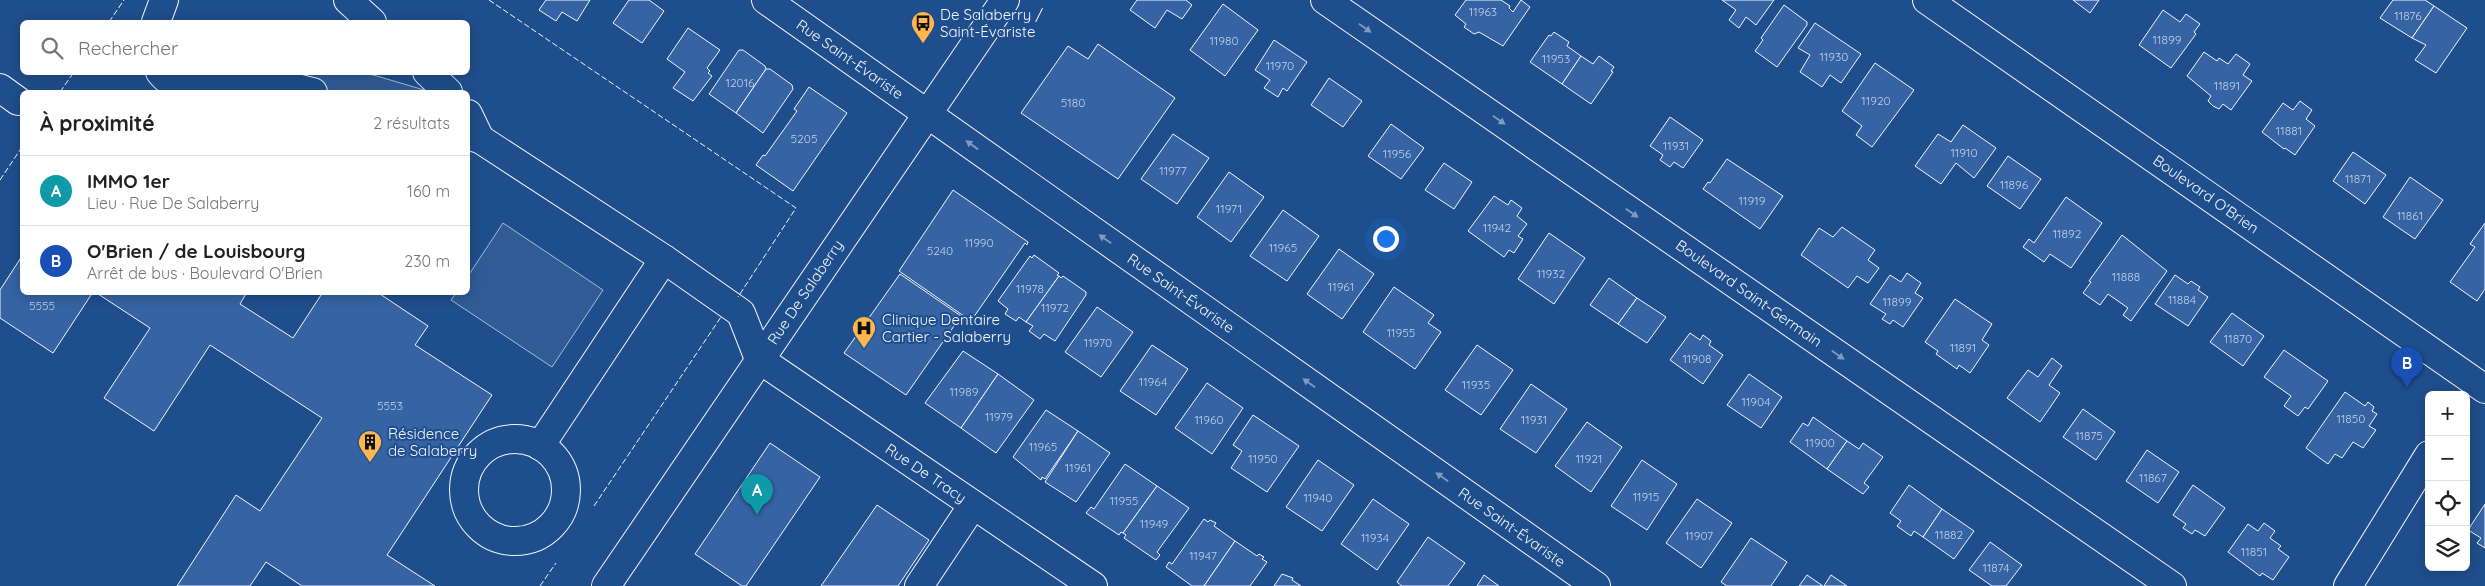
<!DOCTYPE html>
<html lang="fr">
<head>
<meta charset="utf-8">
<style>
  body { margin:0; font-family:Quicksand,sans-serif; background:#f2f2f2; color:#202124 }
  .controls { position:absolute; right:15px; bottom:15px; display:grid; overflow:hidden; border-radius:8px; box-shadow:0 2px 12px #0003 }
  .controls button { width:45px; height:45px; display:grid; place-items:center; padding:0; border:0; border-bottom:1px solid #e0e0e0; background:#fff; color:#202124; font:25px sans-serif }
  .you { position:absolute; left:1385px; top:238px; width:18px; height:18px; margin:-12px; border:4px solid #fff; border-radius:50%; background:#1a73e8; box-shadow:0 0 0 8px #1a73e833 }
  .badge { display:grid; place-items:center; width:32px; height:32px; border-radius:50%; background:#846436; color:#fff; font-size:16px; font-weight:700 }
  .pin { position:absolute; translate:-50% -41px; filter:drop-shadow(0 1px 2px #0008) }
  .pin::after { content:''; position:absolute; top:26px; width:18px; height:15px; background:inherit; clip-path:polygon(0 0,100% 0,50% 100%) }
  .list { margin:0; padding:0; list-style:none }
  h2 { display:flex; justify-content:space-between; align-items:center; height:65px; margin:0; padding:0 20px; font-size:21px }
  h2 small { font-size:16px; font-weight:400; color:#757577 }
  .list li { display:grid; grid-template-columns:32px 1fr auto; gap:15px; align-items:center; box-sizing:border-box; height:70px; padding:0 20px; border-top:1px solid #e0e0e0 }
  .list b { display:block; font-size:19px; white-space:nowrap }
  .list p { margin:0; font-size:16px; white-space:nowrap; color:#757577 }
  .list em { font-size:16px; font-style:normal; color:#757577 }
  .icon { flex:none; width:28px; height:28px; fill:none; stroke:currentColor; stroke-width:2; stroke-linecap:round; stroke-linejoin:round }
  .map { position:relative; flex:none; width:2485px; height:586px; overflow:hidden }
  .search { position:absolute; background:#fff; box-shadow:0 2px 12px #0003; left:20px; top:20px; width:450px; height:55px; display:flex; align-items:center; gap:12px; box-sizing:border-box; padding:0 18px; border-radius:8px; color:#757577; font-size:19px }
  .panel { position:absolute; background:#fff; box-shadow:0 2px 12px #0003; left:20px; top:90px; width:450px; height:205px; border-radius:8px }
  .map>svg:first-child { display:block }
</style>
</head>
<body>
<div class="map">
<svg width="2485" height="586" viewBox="0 0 2485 586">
  <rect width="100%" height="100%" fill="#1f4e8c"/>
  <g fill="#305b95" stroke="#a8bbd7">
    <polygon points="363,72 431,92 267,92 264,73"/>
    <polygon points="503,223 603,290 552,367 451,300 456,293 468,292 468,276"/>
  </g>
  <g fill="#3563a3" stroke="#f2f6ff">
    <polygon points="546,0 590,0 577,21 562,12 556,21 539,10"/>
    <polygon points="629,0 649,0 664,11 642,43 613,23"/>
    <polygon points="1137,0 1186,0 1192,5 1182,19 1167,10 1155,28 1130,10"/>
    <polygon points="1466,0 1501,0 1510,6 1509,8 1513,12 1521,0 1530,7 1503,46 1479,32 1474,34 1464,27 1466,24 1455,15"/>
    <polygon points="1722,0 1774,0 1756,25 1746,17 1739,28 1729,20 1736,10"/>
    <polygon points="2073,0 2099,0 2090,13"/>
    <polygon points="2393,0 2425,0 2434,6 2412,38 2380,18"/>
    <polygon points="1223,4 1258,30 1225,76 1190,50"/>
    <polygon points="1784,5 1807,22 1807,25 1777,67 1755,51 1763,40 1761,38"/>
    <polygon points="2434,6 2467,28 2436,73 2415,60 2426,45 2412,38"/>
    <polygon points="2163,10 2180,22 2186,14 2200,24 2194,32 2196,34 2171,68 2139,45"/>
    <polygon points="1815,23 1861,54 1841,83 1830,75 1822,87 1800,72 1810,55 1798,48"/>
    <polygon points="688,28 720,50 707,68 710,71 708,73 712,76 693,101 673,88 685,72 667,59"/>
    <polygon points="1554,32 1569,42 1567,46 1581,56 1562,84 1530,62 1549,35 1551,36"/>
    <polygon points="1274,40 1307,62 1287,91 1283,88 1278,97 1264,88 1270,80 1255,70"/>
    <polygon points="1098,44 1175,98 1118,179 1021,113 1068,46 1088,59"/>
    <polygon points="739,50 743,50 765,66 766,69 736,113 709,94"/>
    <polygon points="2204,52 2217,61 2219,58 2228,64 2236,54 2250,64 2243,75 2252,81 2231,110 2223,104 2219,109 2213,106 2208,101 2211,96 2187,76"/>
    <polygon points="1581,56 1593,64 1599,56 1614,67 1611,71 1613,72 1591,104 1562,84"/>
    <polygon points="1875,63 1914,90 1872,147 1856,135 1862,126 1842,111"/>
    <polygon points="766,69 770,69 792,85 793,89 763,133 736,113"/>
    <polygon points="1329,78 1362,101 1343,127 1311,105"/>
    <polygon points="809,87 847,113 793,191 756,165 763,155 765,156 797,111 794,109"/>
    <polygon points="2300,101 2312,110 2306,119 2315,126 2295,155 2285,148 2284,149 2262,132 2283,103 2293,110"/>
    <polygon points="1670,117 1703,140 1683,168 1674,162 1670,167 1660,160 1663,155 1650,146"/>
    <polygon points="1391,124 1424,148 1401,179 1368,156"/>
    <polygon points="1963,125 1996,148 1974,178 1956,163 1941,184 1915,166 1938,134 1951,142"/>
    <polygon points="1173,134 1209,158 1177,204 1141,179"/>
    <polygon points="2353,152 2386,175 2365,204 2333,181"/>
    <polygon points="2008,156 2041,179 2020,209 1987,186"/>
    <polygon points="1727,159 1783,196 1760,229 1703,189 1708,182 1710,183"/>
    <polygon points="1444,163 1472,182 1454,209 1425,190"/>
    <polygon points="1229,172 1264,197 1231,242 1197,217"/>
    <polygon points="2410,177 2443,200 2415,239 2383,217"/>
    <polygon points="953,190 1028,242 1027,245 1025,243 971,321 899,271"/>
    <polygon points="1494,196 1508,205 1511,200 1522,208 1517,216 1527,224 1518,236 1523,239 1514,253 1509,250 1504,257 1468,231"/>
    <polygon points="2066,197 2102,223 2071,268 2050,254 2044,262 2023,247 2029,239 2034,243"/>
    <polygon points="1283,210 1319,236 1287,281 1250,256"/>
    <polygon points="2485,223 2485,289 2477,301 2450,282 2475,247 2470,244"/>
    <polygon points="1842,227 1875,250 1868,260 1879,268 1868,283 1857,276 1848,288 1801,255 1819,228 1833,237"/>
    <polygon points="1549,233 1585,258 1554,304 1518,279"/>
    <polygon points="2122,235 2167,271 2131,321 2123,315 2128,308 2108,294 2100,305 2083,293 2091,282 2089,281"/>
    <polygon points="1339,249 1374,274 1342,319 1307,294"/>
    <polygon points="1034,255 1059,273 1057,275 1059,276 1026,322 1019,317 1016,321 1005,314 1008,309 998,301 1030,256 1032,258"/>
    <polygon points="22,256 22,292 93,292 53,353 0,318 0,290"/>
    <polygon points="1907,273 1921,283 1915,293 1923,298 1903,327 1893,320 1890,324 1882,319 1886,314 1870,304 1890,275 1901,282"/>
    <polygon points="900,274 961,316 906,395 844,353"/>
    <polygon points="2175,275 2188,284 2191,281 2200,287 2198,290 2208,297 2188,326 2155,304"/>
    <polygon points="1059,276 1061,278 1063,276 1086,292 1086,295 1055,341 1044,334 1040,339 1029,331 1033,326 1026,322"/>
    <polygon points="1609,278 1637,298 1618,324 1590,305"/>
    <polygon points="1394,287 1434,315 1428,323 1441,332 1415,369 1363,332"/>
    <polygon points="95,292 247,292 240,304 293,338 323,292 377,292 428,326 415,345 492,395 387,555 435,586 302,586 266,562 250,586 177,586 236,495 260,511 322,418 210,345 154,431 104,398 150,328"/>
    <polygon points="1637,298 1666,317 1647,343 1618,324"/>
    <polygon points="1955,299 1992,324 1982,340 1989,345 1970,373 1959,365 1957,369 1936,354 1938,351 1925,342"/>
    <polygon points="1097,307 1133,332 1101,377 1065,352"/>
    <polygon points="2232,313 2264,336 2243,366 2210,342"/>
    <polygon points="1690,333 1700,340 1703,335 1711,341 1709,345 1723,355 1703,384 1670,360"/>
    <polygon points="1152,345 1188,369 1156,415 1120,391"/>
    <polygon points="1477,345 1513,370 1481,415 1445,390"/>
    <polygon points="2284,350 2328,381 2308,409 2305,407 2298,416 2284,406 2291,396 2264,377"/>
    <polygon points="963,351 998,374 961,428 925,403"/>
    <polygon points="2052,358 2062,366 2049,385 2060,393 2040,422 2007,398 2028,370 2038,377"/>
    <polygon points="998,374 1034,400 996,453 961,428"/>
    <polygon points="1749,374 1782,397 1761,428 1727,405"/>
    <polygon points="1207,383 1243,408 1212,454 1175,428"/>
    <polygon points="1531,384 1567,409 1536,453 1500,429"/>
    <polygon points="2345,392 2365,406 2368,402 2374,407 2372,411 2377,414 2369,426 2376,430 2363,448 2353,442 2342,458 2335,454 2328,464 2306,448"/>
    <polygon points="2083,409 2115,432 2096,460 2063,437"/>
    <polygon points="1046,410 1078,431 1045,479 1042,477 1041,480 1013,457"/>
    <polygon points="1253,415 1299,446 1267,492 1231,468 1242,451 1233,445"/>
    <polygon points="1813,417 1847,441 1827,469 1790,442 1803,423 1808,426"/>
    <polygon points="1587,422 1622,447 1591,492 1555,466"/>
    <polygon points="1078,431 1110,453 1076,502 1045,482"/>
    <polygon points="1847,441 1859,449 1863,443 1883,457 1864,483 1869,487 1863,494 1827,469"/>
    <polygon points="770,443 820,477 746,586 742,586 695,554"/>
    <polygon points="2147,450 2179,472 2158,503 2126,481"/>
    <polygon points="1318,460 1354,485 1322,531 1286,507"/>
    <polygon points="1642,460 1677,484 1647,530 1611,506"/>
    <polygon points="1125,464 1157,486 1123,533 1121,532 1119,535 1086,513 1091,507 1094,509"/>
    <polygon points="1909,485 1942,509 1923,537 1914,531 1911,536 1897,526 1901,521 1890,513"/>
    <polygon points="2193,485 2225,508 2205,536 2195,530 2192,534 2183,528 2186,524 2173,515"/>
    <polygon points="1157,486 1189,508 1157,552 1160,555 1156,560 1124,538 1126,535 1123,533"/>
    <polygon points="1373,499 1409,524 1377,570 1341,544"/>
    <polygon points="1697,499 1732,523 1701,568 1666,543"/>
    <polygon points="2485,504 2485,548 2477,543 2481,538 2468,530"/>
    <polygon points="877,505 929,540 898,586 821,586"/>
    <polygon points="1942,509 1974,531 1954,559 1923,537"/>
    <polygon points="1204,519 1208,522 1210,520 1216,523 1214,526 1235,541 1204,586 1192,586 1166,567 1169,562 1172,564"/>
    <polygon points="2264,523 2275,531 2270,538 2281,546 2278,549 2289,557 2273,580 2262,573 2260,576 2228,552 2248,524 2258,531"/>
    <polygon points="1428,537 1465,563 1448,586 1402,586 1397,582"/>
    <polygon points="1751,538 1787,562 1771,586 1727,586 1721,582"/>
    <polygon points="1235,541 1257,556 1259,554 1264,557 1262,559 1267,562 1250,586 1204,586"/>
    <polygon points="1990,542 2022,565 2006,586 1992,586 1969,570"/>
    <polygon points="1282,574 1293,578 1292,580 1301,586 1274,586"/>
    <polygon points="1484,575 1499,586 1477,586"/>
    <polygon points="1807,575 1823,586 1799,586"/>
    <polygon points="1831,575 1847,586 1824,586"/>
  </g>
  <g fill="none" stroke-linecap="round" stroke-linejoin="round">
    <g stroke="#f2f6ff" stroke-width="30">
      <g id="minor">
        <polyline points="348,0 372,22"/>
        <polyline points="766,0 1596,586"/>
        <polyline points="1325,0 2172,586"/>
        <polyline points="1927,0 2485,389"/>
        <polyline points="156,22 164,0"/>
        <path d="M160,72c22,29 62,7 92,8 21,1 40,7 61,12"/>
        <polyline points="427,72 448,92"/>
        <polyline points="0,88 18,101"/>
        <polyline points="468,114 480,139"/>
        <polyline points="468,136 480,139 664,259 741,313 759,359 1093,586"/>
        <circle cx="515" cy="490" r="51"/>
        <polyline points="540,446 664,259"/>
        <polyline points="919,586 973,505"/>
        <polyline points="2348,586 2429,455"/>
      </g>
    </g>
    <g stroke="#f2f6ff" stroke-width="30">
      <polyline id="major" points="606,586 1005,0"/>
    </g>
    <use href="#minor" stroke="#1f4e8c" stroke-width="28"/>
    <use href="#major" stroke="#1f4e8c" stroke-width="28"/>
    <g stroke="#f2f6ff" stroke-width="1" stroke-dasharray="6 2.5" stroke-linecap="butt">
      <polyline points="489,0 796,208 738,297"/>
      <polyline points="109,22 124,0"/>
      <polyline points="60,92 74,72"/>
      <polyline points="0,180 22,147"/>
      <polyline points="594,506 721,317"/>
      <polyline points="540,586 556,563"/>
    </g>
  </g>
  <defs><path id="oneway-solid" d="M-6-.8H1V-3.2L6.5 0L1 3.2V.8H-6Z" transform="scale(1.25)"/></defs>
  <g fill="#7e9ac0">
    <use href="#oneway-solid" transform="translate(1365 28) rotate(35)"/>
    <use href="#oneway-solid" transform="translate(1499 120) rotate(35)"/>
    <use href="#oneway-solid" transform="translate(972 145) rotate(-144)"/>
    <use href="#oneway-solid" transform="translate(1632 213) rotate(35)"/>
    <use href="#oneway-solid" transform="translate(1105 239) rotate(-145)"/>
    <use href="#oneway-solid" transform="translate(1838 355) rotate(35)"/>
    <use href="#oneway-solid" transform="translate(1309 383) rotate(-145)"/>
    <use href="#oneway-solid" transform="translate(1442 477) rotate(-145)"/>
  </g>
  <defs>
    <g id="bus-pin" transform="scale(1.25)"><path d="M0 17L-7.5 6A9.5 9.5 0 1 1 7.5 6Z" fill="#ffb74d" stroke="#1f4e8c"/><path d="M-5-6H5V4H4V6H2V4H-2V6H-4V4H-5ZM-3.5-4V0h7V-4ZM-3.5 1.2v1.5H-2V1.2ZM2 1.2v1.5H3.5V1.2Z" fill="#111"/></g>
    <g id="hospital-pin" transform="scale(1.25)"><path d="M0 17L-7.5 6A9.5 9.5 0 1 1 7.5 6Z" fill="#ffb74d" stroke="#1f4e8c"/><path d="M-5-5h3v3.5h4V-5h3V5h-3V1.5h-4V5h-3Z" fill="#111"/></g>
    <g id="building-pin" transform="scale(1.25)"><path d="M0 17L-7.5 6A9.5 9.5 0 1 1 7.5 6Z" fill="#ffb74d" stroke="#1f4e8c"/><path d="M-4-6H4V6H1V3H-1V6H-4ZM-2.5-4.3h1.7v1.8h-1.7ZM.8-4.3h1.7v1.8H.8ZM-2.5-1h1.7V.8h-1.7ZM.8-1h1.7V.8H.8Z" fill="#111"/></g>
  </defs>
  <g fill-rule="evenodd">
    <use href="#bus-pin" x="923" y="23"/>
    <use href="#hospital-pin" x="864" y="328"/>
    <use href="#building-pin" x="370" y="442"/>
  </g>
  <g text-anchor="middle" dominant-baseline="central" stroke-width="4" stroke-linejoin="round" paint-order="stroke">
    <g font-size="12" fill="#c3d1e8">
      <text x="1483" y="11">11963</text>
      <text x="2408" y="15">11876</text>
      <text x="2167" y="39">11899</text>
      <text x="1224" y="40">11980</text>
      <text x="1834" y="56">11930</text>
      <text x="1556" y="58">11953</text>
      <text x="1280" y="65">11970</text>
      <text x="740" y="82">12016</text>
      <text x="2227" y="85">11891</text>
      <text x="1876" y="100">11920</text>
      <text x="1073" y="102">5180</text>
      <text x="2289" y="130">11881</text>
      <text x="804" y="138">5205</text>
      <text x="1676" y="145">11931</text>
      <text x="1964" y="152">11910</text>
      <text x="1397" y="153">11956</text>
      <text x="1173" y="170">11977</text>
      <text x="2358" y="178">11871</text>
      <text x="2014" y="184">11896</text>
      <text x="1752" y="200">11919</text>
      <text x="1229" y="208">11971</text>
      <text x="2410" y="215">11861</text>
      <text x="1497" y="227">11942</text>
      <text x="2067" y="233">11892</text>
      <text x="979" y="242">11990</text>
      <text x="1283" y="247">11965</text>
      <text x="940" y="250">5240</text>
      <text x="1551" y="273">11932</text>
      <text x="2126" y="276">11888</text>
      <text x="1341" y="286">11961</text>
      <text x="1030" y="288">11978</text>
      <text x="2182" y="299">11884</text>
      <text x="1897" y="301">11899</text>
      <text x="42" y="305">5555</text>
      <text x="1055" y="307">11972</text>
      <text x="1401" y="332">11955</text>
      <text x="2238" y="338">11870</text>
      <text x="1098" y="342">11970</text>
      <text x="1963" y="347">11891</text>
      <text x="1697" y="358">11908</text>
      <text x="1153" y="381">11964</text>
      <text x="1476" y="384">11935</text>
      <text x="964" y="391">11989</text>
      <text x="1756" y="401">11904</text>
      <text x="390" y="405">5553</text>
      <text x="999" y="416">11979</text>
      <text x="2351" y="418">11850</text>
      <text x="1209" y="419">11960</text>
      <text x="1534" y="419">11931</text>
      <text x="2089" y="435">11875</text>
      <text x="1820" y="442">11900</text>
      <text x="1043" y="446">11965</text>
      <text x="1263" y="458">11950</text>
      <text x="1589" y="458">11921</text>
      <text x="1078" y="467">11961</text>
      <text x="2153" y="477">11867</text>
      <text x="1646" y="496">11915</text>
      <text x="1318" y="497">11940</text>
      <text x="1124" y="500">11955</text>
      <text x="1154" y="523">11949</text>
      <text x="1949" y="534">11882</text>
      <text x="1699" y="535">11907</text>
      <text x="1375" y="537">11934</text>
      <text x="2254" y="551">11851</text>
      <text x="1203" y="555">11947</text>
      <text x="1996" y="567">11874</text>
    </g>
    <g font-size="15" fill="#f2f6ff" stroke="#1f4e8c" text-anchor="start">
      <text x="940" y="14">De Salaberry /<tspan x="940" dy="17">Saint-Évariste</tspan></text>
      <text x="882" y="319">Clinique Dentaire<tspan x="882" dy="17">Cartier - Salaberry</tspan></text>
      <text x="388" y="433">Résidence<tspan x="388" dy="17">de Salaberry</tspan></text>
    </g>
    <g font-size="15" fill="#f2f6ff" stroke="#1f4e8c">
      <text transform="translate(850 59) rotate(35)">Rue Saint-Évariste</text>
      <text transform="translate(2206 194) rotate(35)">Boulevard O'Brien</text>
      <text transform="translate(805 292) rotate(-56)">Rue De Salaberry</text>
      <text transform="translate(1181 293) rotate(35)">Rue Saint-Évariste</text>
      <text transform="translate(1749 293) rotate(35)">Boulevard Saint-Germain</text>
      <text transform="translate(926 473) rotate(34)">Rue De Tracy</text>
      <text transform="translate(1512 527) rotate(35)">Rue Saint-Évariste</text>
    </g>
  </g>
</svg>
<div class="controls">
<button>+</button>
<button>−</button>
<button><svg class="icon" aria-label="locate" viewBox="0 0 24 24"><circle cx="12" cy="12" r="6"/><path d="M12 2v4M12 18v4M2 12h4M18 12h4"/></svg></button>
<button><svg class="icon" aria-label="layers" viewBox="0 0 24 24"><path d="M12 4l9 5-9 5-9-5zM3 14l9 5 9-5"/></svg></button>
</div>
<div class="you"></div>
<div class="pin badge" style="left:757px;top:515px;background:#0f9aa8">A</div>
<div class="pin badge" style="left:2407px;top:388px;background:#1a4fb4">B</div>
<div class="search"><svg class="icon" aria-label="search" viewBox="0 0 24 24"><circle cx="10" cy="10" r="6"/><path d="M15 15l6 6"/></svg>Rechercher</div>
<section class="panel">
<h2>À proximité<small>2 résultats</small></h2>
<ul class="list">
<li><span class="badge" style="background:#0f9aa8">A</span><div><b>IMMO 1er</b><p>Lieu · Rue De Salaberry</p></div><em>160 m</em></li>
<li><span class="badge" style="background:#1a4fb4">B</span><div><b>O'Brien / de Louisbourg</b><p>Arrêt de bus · Boulevard O'Brien</p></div><em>230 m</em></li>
</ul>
</section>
</div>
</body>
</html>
